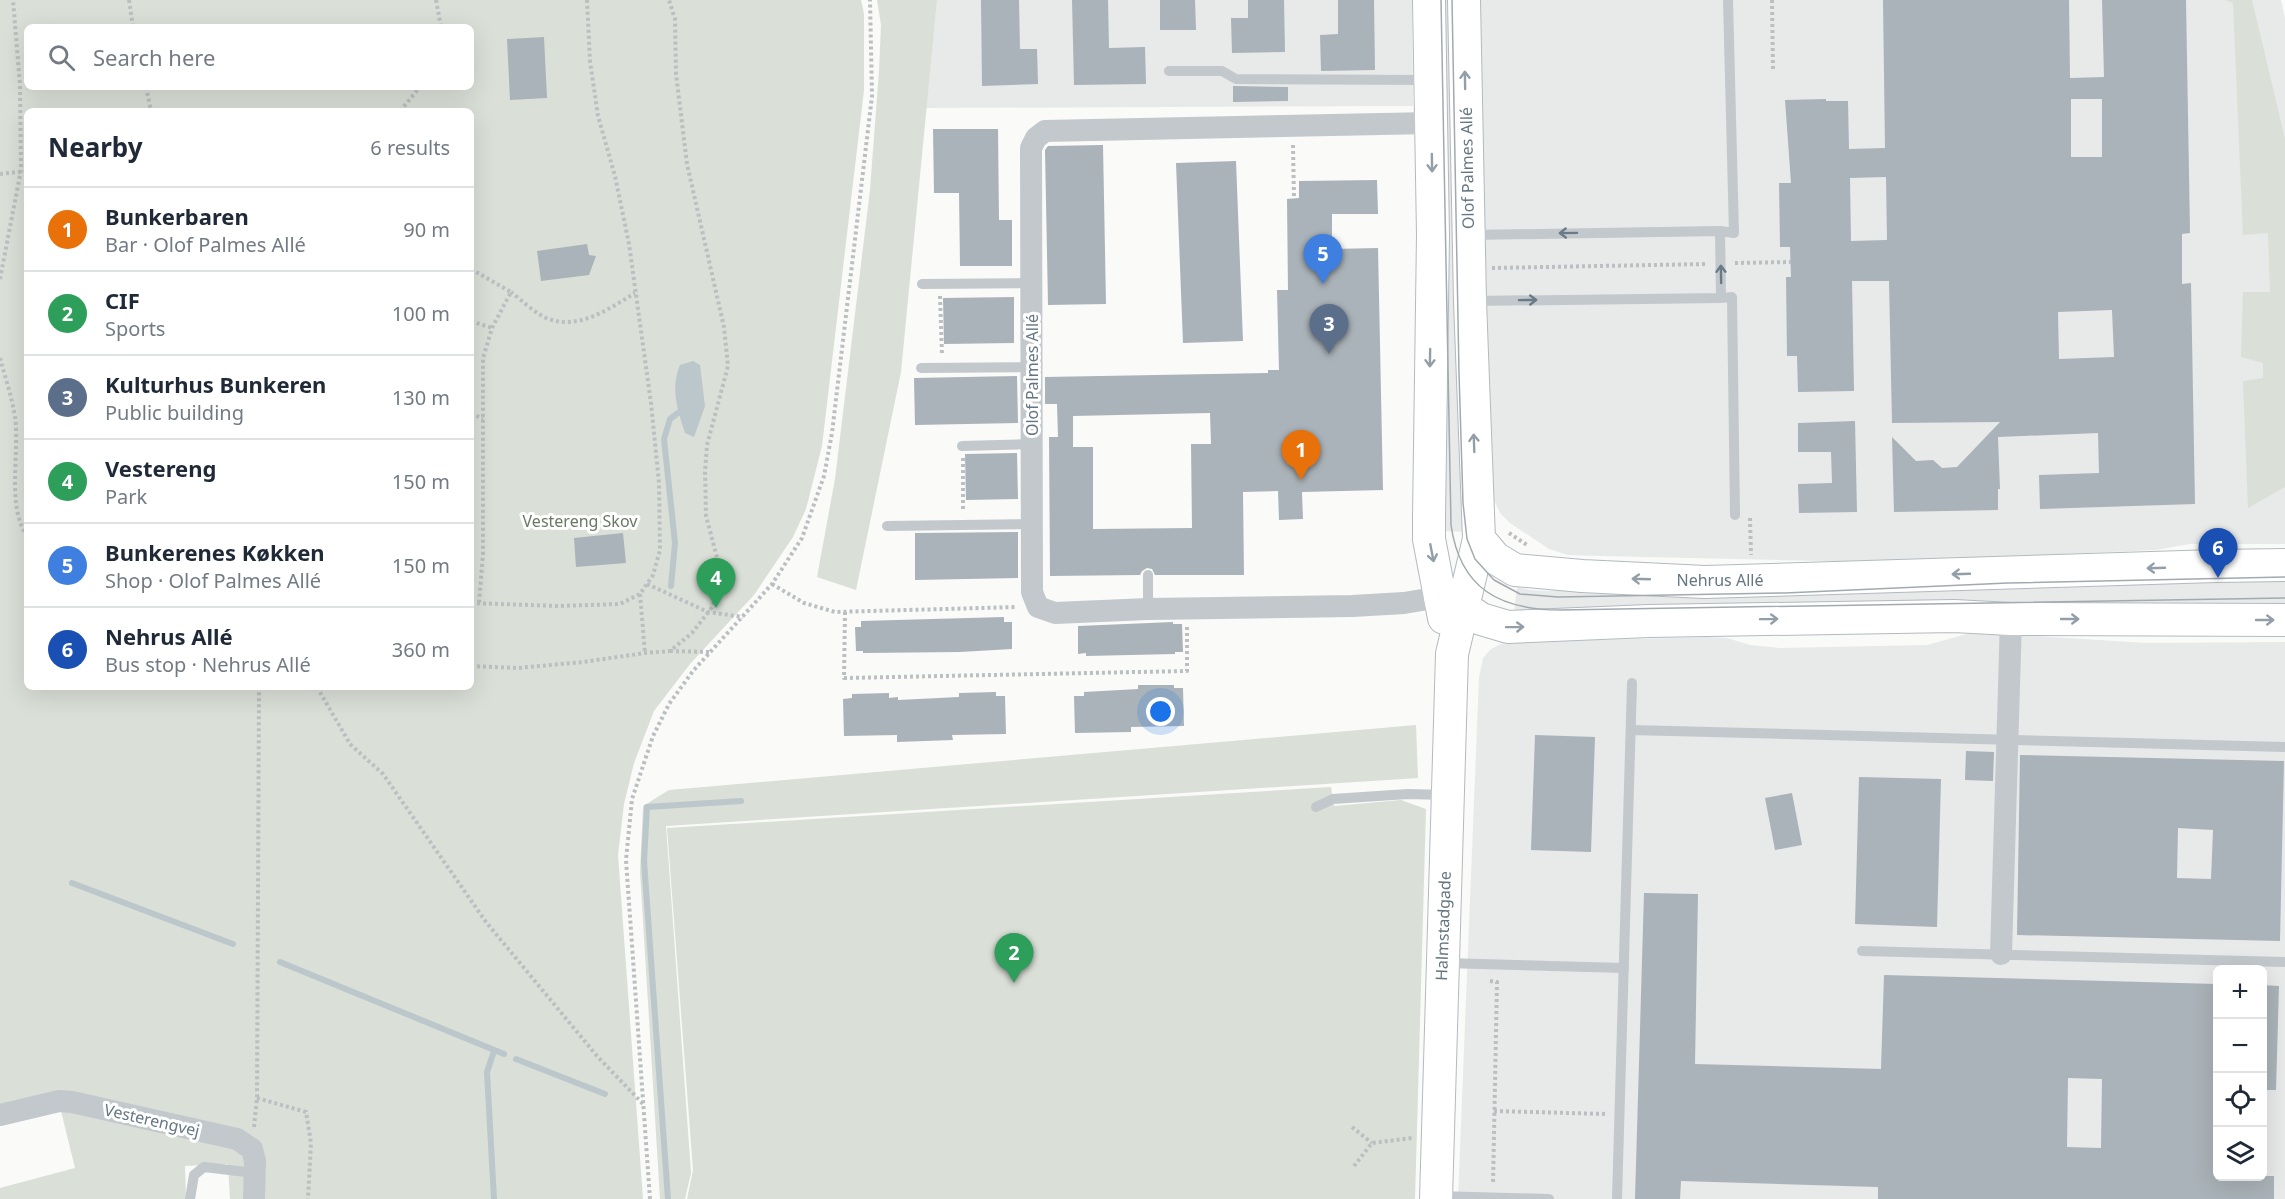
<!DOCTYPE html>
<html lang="en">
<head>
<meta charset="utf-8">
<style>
  body { margin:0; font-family:"Noto Sans",sans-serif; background:#f6f6f7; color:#1f2937 }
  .controls { position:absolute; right:18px; bottom:18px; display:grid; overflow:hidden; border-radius:9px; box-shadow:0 6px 24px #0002 }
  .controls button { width:54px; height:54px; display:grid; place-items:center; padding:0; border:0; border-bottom:2px solid #e0e1e3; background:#fff; color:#1f2937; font:30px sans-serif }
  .you { position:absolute; left:1161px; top:712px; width:21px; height:21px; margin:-15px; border:4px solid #fff; border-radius:50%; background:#1a73e8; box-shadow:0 0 0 9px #1a73e833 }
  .badge { display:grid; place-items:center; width:39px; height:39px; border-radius:50%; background:#e4572e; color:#fff; font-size:20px; font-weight:700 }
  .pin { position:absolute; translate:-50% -50px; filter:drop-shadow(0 2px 3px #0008) }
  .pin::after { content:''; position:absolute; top:32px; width:21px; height:18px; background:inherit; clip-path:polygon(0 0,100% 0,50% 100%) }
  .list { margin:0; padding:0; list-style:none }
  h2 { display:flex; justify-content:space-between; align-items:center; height:78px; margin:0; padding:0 24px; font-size:26px }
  h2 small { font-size:20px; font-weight:400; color:#747a83 }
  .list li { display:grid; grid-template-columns:39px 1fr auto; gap:18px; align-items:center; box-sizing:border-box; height:84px; padding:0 24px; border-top:2px solid #e0e1e3 }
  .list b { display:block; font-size:22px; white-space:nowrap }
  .list p { margin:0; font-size:20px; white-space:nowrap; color:#747a83 }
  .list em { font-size:20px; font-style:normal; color:#747a83 }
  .icon { flex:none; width:33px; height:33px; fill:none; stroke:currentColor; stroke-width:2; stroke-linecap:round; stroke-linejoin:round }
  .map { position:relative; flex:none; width:2285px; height:1199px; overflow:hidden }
  .search { position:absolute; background:#fff; box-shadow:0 6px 24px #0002; left:24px; top:24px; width:450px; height:66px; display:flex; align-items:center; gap:15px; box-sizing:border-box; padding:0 21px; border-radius:9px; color:#747a83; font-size:22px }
  .panel { position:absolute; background:#fff; box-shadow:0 6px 24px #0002; left:24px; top:108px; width:450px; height:582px; border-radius:9px }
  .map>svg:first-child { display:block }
</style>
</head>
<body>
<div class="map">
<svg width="2285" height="1199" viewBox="0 0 2285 1199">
  <rect width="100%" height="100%" fill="#fafaf8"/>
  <g fill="#e8e9e9" fill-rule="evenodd">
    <polygon points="937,0 1412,0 1413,106 926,108"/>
    <polygon points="1434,0 1460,0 1472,532 1439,531"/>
    <polygon points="1479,0 2281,0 2285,18 2285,544 2190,544 2156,550 1875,562 1601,556 1568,555 1549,549 1510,523 1500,513 1494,500 1483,219"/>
    <polygon points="2285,571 2285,606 1514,613 1517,587 1530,590 1545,591"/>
    <path d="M1974,632l173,11 138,-1v557h-827l21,-522 4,-19 8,-9 10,-5 19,-2 187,-5 20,1 23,7 31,3 146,-3zM2218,970h44v206h-44z"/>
  </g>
  <g fill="#dadfd7" fill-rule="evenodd">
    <path d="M0,0h861l3,14v76l-42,356 -16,63 -13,28 -39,58 -64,69 -36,47 -20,52 -10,41 -6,51 25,344h-413l-2,-35 -43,2 1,33h-186v-11l75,-20 -15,-61 -60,15zM27,27h444v60h-444zM27,111h444v576h-444z"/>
    <polygon points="877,0 937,0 901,372 856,590 817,577 835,479 870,190 879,71 881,25"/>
    <polygon points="2225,0 2252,0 2285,139 2285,487 2248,508 2243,381 2263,378 2263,363 2241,357 2243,292 2270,292 2268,233 2243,235 2233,3"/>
    <polygon points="1416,725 1418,778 666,826 691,1173 685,1199 660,1199 640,872 643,806 669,790"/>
    <polygon points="1331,787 1334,806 1401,800 1426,809 1415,1199 687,1199 693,1170 667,828"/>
  </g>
  <path fill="#bbc7cb" d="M693,361l7,4 5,41 -11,31 -9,-4c-7,-22 -15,-45 -5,-68z"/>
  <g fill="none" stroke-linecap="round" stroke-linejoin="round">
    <g stroke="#bbc7cb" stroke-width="6">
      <polyline points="671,586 675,543 664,439 670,419 678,413"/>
      <polyline points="72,883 233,944"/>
      <polyline points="280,962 504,1054"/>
      <polyline points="516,1059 605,1094"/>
      <polyline points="494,1199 487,1072 494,1051"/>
      <polyline points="668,1199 644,861 647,807 741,801"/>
    </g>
  </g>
  <g fill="#aab3b9" fill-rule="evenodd">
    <polygon points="981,0 1019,0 1020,49 1037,49 1038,84 982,86"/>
    <polygon points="1072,0 1108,0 1109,48 1145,47 1146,84 1074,85"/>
    <polygon points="1160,0 1195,0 1196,30 1160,30"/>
    <polygon points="1248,0 1284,0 1285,52 1232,53 1231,18 1248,18"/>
    <polygon points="1338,0 1374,0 1375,70 1321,71 1320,35 1338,34"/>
    <path d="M1883,0h186l1,78 34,-1 -2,-77h84l4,233 -8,1v50l9,-1 4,221 -155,5 -1,-34 60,-2 -1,-40 -100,4 2,52h-2v21l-104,2 -2,-75 24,24 17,-1 9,8 15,-1 43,-45 -108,1 -3,-142h-37l2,110 -56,1 -1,-36h-10l-1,-79h5l-1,-30h-10l-1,-64h12l-6,-83 41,-1v2h22l1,48 36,-1zM2071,99h31v58h-31zM1886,177l1,63 -36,1 -1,-63zM2112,310l2,47 -55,2 -1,-47z"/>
    <polygon points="544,37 547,98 510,100 507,39"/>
    <polygon points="1233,86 1288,87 1288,101 1233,102"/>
    <polygon points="933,129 998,129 999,220 1012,220 1012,266 960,266 959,193 934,193"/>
    <polygon points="1103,145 1106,304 1048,305 1045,150 1048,146"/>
    <polygon points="1236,161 1243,341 1183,343 1176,163"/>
    <path d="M1377,180l1,34h-46v35l46,-1 5,242 -81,2 1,27 -24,1 -1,-29 -35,1 1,83h-89l-3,-6 -5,-1 -5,3 -2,4 -90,1 -1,-139h9l-1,-33h-12v-27l223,-4v-3h11l-2,-80h11l-1,-91 12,-1v-17zM1210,413l1,31h-20l1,84 -99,1v-82h-20v-31z"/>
    <polygon points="587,244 589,255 596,256 589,275 541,281 537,251"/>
    <polygon points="1014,297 1014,343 944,344 943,298"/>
    <polygon points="1017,376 1018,423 915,425 914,378"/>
    <polygon points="1855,421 1857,512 1799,513 1798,484 1832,483 1831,452 1798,452 1798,423"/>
    <polygon points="1017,453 1018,499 966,500 965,454"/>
    <polygon points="1018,532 1018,578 915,580 915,533"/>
    <polygon points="623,533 626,563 576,567 574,538"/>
    <polygon points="1004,617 1004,622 1012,622 1012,649 960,652 863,653 863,651 856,651 855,627 861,627 861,621"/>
    <polygon points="1173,622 1173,624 1182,624 1183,652 1175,652 1175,654 1086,656 1086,653 1078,654 1078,626"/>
    <polygon points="1138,685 1174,685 1174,688 1183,688 1184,726 1131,727 1131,732 1075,733 1074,696 1084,696 1084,692 1138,689"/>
    <polygon points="996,692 996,696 1005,696 1006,734 952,735 953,740 897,742 897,735 844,736 843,699 852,698 852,694 889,693 889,698 898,697 898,700 959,697 959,693"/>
    <polygon points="1535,735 1595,737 1591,852 1531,850"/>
    <polygon points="1966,751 1994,752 1993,781 1965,780"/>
    <path d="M2020,755l264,6 -4,180 -263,-6zM2178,828l35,2 -2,49 -34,-1z"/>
    <polygon points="1859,777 1941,779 1937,927 1855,924"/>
    <polygon points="1792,793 1802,845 1775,850 1765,798"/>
    <path d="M1644,893l54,1 -3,170 186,5 3,-94 333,9v192h57v23h-396v-12l-197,-6 -1,18h-45zM2068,1078l34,1 -1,69 -34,-1z"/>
    <polygon points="2262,985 2279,986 2276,1090 2262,1090"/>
  </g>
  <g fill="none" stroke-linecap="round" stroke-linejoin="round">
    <g stroke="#b3babf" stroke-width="34">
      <g id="secondary">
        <polyline points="1429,0 1433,235 1429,518 1429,539 1444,618"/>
        <polyline points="1464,0 1470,301 1479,539 1495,558 1515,570 1582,576 1705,582 2215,566 2285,565"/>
        <polyline points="1440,597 1463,607 1481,619 1508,627 1649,621 1954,616 2011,619 2285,620"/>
        <polyline points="1436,1199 1452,654 1479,539"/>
      </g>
    </g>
    <g stroke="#bbbfc2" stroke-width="4" stroke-dasharray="3 3" stroke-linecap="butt">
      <polyline points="129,0 133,27"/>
      <polyline points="436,0 441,27"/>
      <polyline points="1772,0 1773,69"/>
      <polyline points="146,87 151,111"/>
      <polyline points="400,111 420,87"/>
      <polyline points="1293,145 1294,198"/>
      <polyline points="0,174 27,171"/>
      <polyline points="1735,263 1791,262"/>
      <polyline points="1492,268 1706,264"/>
      <polyline points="471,269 511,292 492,328 483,358 483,554 479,603"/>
      <polyline points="0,279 21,170 20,85 13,0"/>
      <path d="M511,292c9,7 27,24 38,27 31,11 61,-11 86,-26"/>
      <polyline points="940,296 942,355"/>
      <polyline points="471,321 492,328"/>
      <path d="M0,358c5,19 12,39 15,59 5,36 -9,88 12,119"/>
      <polyline points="471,413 483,419"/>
      <polyline points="963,458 963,511"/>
      <polyline points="1750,518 1751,555"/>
      <polyline points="1509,533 1527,545"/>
      <polyline points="647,584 708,612 743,617"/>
      <polyline points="772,584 804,603 835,612 1017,607"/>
      <polyline points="640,594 645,653"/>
      <polyline points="471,603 558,606 620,604 640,594 653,575 660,550 659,483 651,403 629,244 615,176 598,116 590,61 587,0"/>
      <polyline points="845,612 844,678 1187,671 1187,626"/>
      <polyline points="670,651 710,652"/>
      <polyline points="471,666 518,668 583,662 645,653 670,651 692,633 713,606 718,583 718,561 706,516 705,471 707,445 728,366 724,327 687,164 676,74 675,19 669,0"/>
      <polyline points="317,687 350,744 383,774 486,922 597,1056 643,1104"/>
      <polyline points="1490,981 1497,982 1493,1184"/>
      <polyline points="257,1098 306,1112 311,1143 308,1199"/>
      <polyline points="1494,1111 1607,1114"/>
      <polyline points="254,1127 257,1098 259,687"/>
      <polyline points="1352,1127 1372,1143"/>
      <polyline points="1354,1166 1372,1143 1412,1138"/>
      <polyline points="650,1199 626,860 632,799 653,736 669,704 693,671 772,584 802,538 824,476 832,433 872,96 870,0"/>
    </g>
    <g stroke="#c3c8cc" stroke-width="10">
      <polyline points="1169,71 1222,71 1236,79 1428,80"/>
      <polyline points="1720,231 1734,233 1728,0"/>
      <polyline points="1471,235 1720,231 1721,298 1473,301"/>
      <polyline points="922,284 1032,283"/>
      <polyline points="1721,298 1732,297 1735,515"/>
      <polyline points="921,368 1032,367"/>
      <polyline points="962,446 1032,444"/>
      <polyline points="887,526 1032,524"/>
      <polyline points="1148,575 1148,609"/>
      <polyline points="1631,730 2285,747"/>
      <polyline points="1316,807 1333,799 1408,794 1446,795"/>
      <polyline points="1862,951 2285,962"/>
      <polyline points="1444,963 1624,968"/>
      <polyline points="1438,1196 1549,1199"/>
      <polyline points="190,1199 194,1175 204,1167 255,1173"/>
      <polyline points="1617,1199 1632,683"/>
    </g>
    <g stroke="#c3c8cc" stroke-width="22">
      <polyline points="1431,123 1045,131 1036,138 1031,148 1032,592 1038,607 1055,613 1148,609 1352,606 1404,603 1440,597 1450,588"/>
      <polyline points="2001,954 2011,619"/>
      <polyline points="0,1115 59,1101 72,1102 237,1139 252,1149 255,1161 254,1199"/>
    </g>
    <use href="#secondary" stroke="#fff" stroke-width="32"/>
    <g stroke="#a2aab0" stroke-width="1.5">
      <path d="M1441,0l10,525c9,64 49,85 110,85l724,-12"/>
      <polyline points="1452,0 1459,373 1463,503 1467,539 1475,559 1494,580 1520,594 1558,597 1785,593 2008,583 2285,577"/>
    </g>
  </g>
  <defs><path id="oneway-shaft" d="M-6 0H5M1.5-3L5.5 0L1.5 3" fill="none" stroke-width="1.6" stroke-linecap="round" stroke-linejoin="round" transform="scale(1.5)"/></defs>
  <g stroke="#939fa8">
    <use href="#oneway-shaft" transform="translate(1465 80) rotate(-91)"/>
    <use href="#oneway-shaft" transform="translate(1432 163) rotate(89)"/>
    <use href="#oneway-shaft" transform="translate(1430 358) rotate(91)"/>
    <use href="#oneway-shaft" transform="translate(1474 443) rotate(-92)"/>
    <use href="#oneway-shaft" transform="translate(1432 553) rotate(79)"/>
    <use href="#oneway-shaft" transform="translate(2156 568) rotate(178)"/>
    <use href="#oneway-shaft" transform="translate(1961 574) rotate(178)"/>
    <use href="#oneway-shaft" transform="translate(1641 579) rotate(-178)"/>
    <use href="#oneway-shaft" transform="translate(1769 619) rotate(-1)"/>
    <use href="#oneway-shaft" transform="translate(2070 619)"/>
    <use href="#oneway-shaft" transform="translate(2265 620)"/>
    <use href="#oneway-shaft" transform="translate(1515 627) rotate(-1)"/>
  </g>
  <g stroke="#6a7a87">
    <use href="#oneway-shaft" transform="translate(1568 233) rotate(179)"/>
    <use href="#oneway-shaft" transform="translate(1721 274) rotate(-91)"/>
    <use href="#oneway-shaft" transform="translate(1528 300) rotate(-1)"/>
  </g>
  <g text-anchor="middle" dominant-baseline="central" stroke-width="6" stroke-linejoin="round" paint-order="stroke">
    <g font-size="16" fill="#657683" stroke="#fff">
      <text transform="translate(1467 168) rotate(-91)">Olof Palmes Allé</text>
      <text transform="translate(1032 375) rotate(-90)">Olof Palmes Allé</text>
      <text x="1720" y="580">Nehrus Allé</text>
      <text transform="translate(1443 926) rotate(-88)">Halmstadgade</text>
      <text transform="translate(152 1120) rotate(13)">Vesterengvej</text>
    </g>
    <g font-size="16" fill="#687a64" stroke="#fff">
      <text x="580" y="521">Vestereng Skov</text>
    </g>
  </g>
</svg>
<div class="controls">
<button>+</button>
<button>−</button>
<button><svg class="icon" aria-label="locate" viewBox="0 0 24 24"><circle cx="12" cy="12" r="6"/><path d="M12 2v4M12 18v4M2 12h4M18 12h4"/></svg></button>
<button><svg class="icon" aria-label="layers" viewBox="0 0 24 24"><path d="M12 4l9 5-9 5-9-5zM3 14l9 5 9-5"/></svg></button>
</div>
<div class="you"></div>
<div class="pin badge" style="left:1301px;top:480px;background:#e8710a">1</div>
<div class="pin badge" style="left:1014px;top:983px;background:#2e9e5b">2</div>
<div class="pin badge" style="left:1329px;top:354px;background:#5c6f8a">3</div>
<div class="pin badge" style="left:716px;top:608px;background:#2e9e5b">4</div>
<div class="pin badge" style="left:1323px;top:284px;background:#3f7fe0">5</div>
<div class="pin badge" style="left:2218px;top:578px;background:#1a4fb4">6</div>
<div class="search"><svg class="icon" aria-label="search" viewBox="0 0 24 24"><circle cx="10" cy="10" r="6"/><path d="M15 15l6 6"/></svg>Search here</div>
<section class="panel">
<h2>Nearby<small>6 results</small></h2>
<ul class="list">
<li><span class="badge" style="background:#e8710a">1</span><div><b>Bunkerbaren</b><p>Bar · Olof Palmes Allé</p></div><em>90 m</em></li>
<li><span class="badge" style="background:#2e9e5b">2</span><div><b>CIF</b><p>Sports</p></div><em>100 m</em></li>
<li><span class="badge" style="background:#5c6f8a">3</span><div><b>Kulturhus Bunkeren</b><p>Public building</p></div><em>130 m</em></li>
<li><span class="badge" style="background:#2e9e5b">4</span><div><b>Vestereng</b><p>Park</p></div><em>150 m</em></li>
<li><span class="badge" style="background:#3f7fe0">5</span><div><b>Bunkerenes Køkken</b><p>Shop · Olof Palmes Allé</p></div><em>150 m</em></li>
<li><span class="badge" style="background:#1a4fb4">6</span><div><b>Nehrus Allé</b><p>Bus stop · Nehrus Allé</p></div><em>360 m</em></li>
</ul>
</section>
</div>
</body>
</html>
